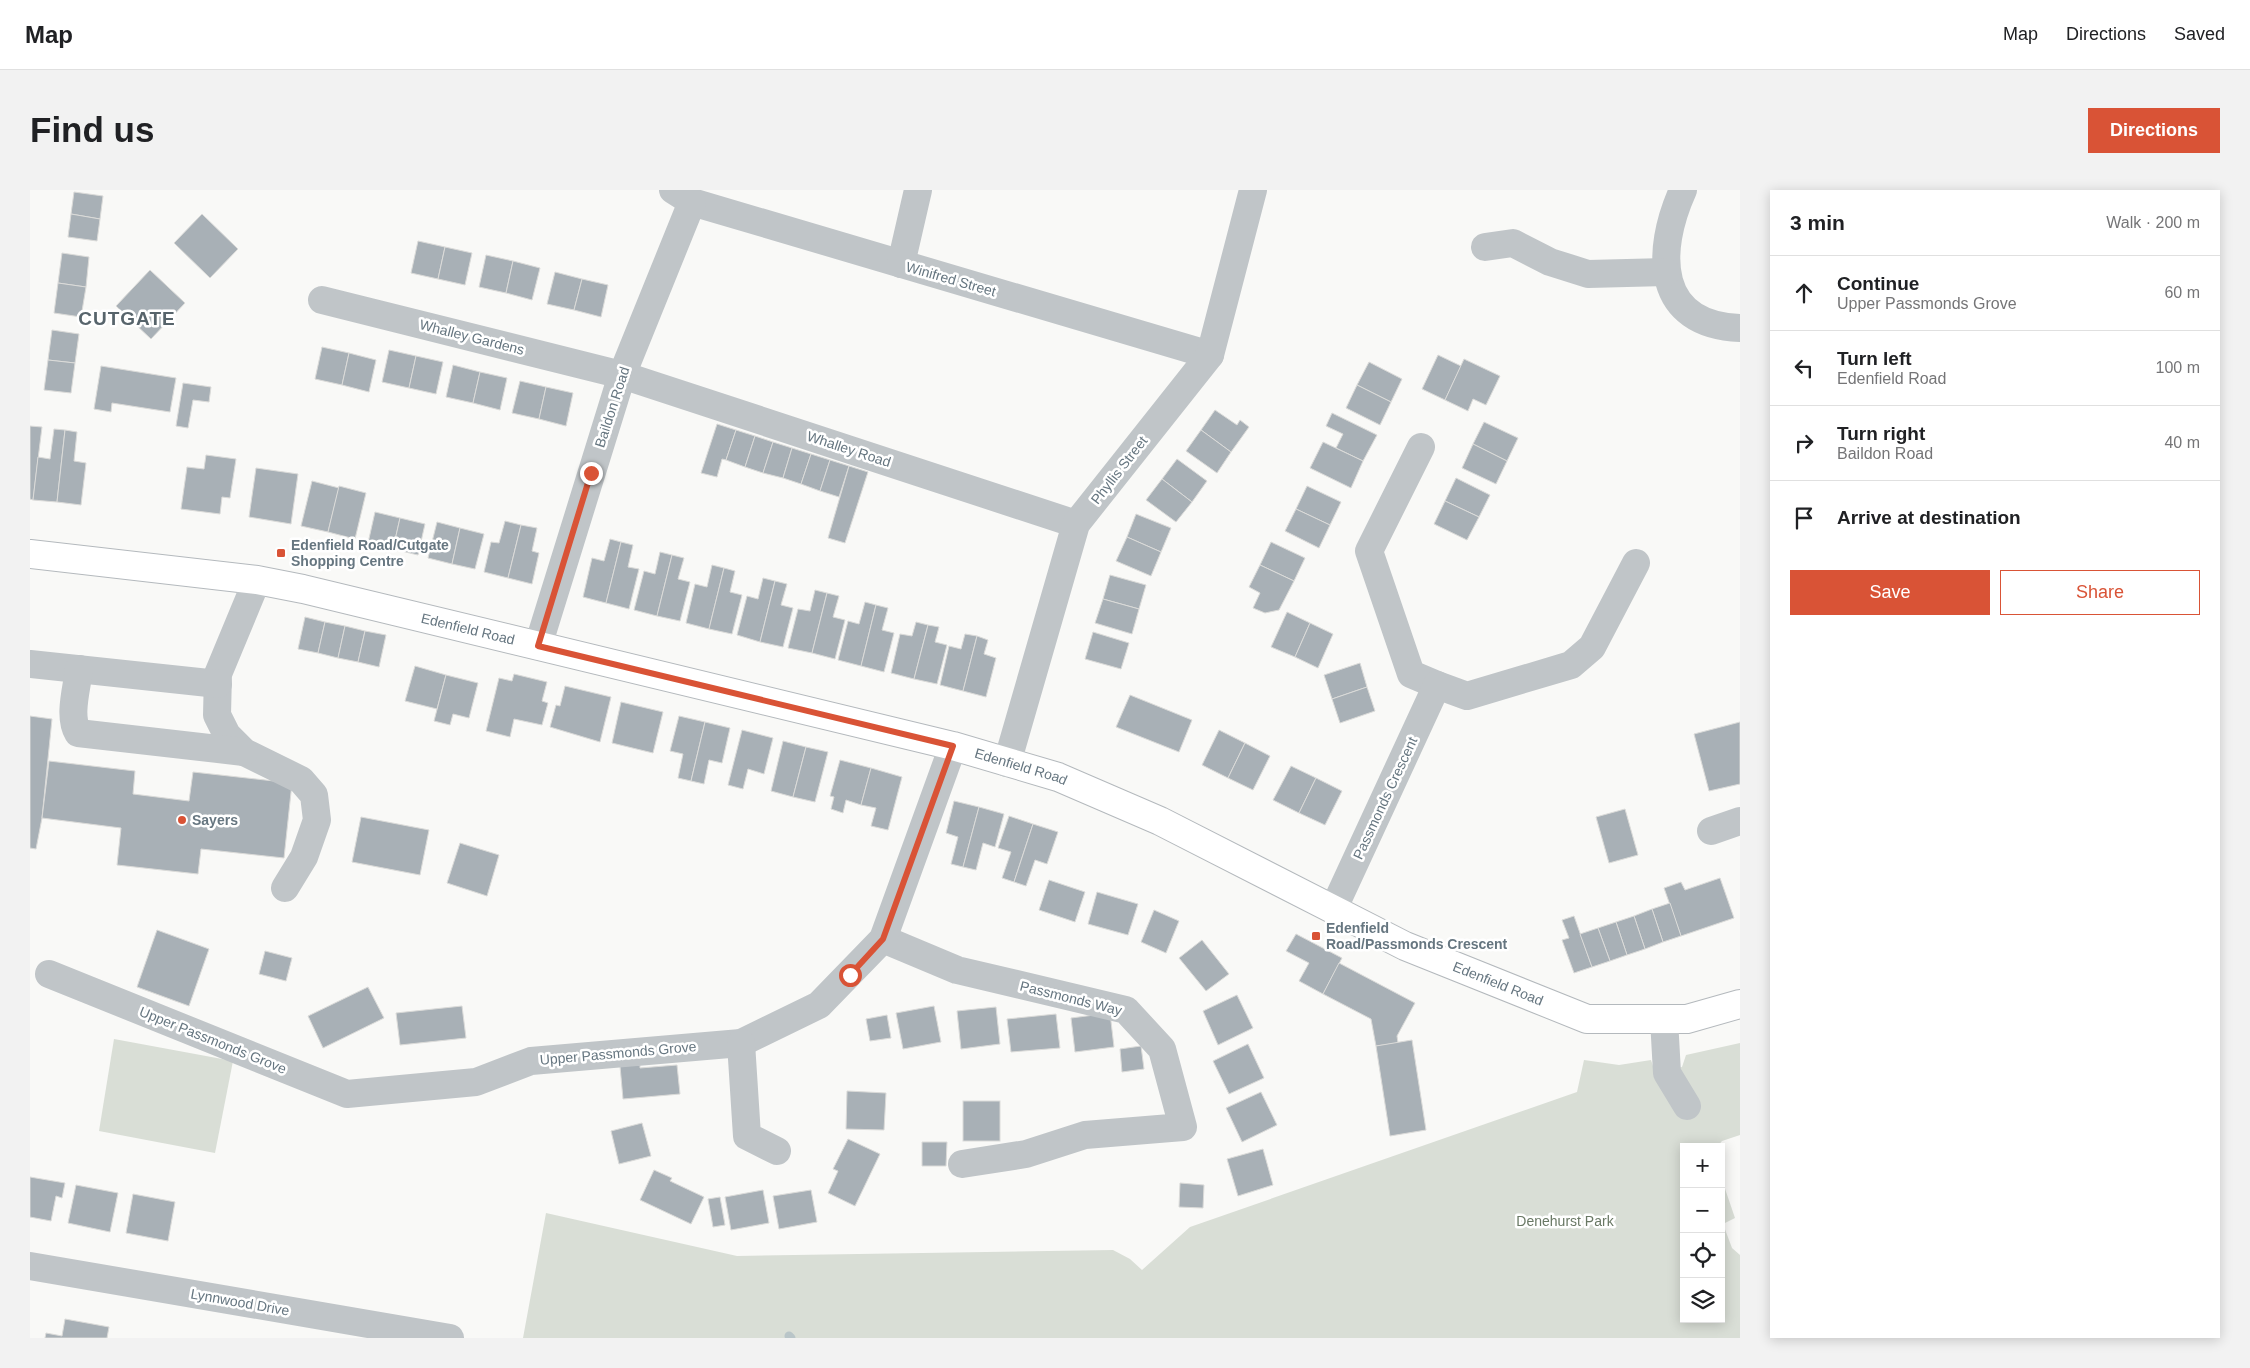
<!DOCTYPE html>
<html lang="en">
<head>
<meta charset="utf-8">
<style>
  body { margin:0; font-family:Helvetica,sans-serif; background:#f2f2f2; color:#202124 }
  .controls { position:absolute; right:15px; bottom:15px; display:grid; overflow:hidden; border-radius:0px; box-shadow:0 2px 12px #0003 }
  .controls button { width:45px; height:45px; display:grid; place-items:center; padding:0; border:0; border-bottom:1px solid #e0e0e0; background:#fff; color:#202124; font:25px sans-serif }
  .stop { position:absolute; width:15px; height:15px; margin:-11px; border:4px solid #d95336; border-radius:50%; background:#fff }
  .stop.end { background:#d95336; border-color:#fff; box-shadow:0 1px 5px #0008 }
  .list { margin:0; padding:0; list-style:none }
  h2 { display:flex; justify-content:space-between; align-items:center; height:65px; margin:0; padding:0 20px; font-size:21px }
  h2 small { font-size:16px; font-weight:400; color:#757577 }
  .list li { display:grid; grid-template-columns:32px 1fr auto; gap:15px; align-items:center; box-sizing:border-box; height:75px; padding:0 20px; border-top:1px solid #e0e0e0 }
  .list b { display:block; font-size:19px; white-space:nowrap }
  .list p { margin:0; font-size:16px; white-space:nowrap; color:#757577 }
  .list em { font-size:16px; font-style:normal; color:#757577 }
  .actions { display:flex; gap:10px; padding:15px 20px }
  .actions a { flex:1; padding:11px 0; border:1px solid #d95336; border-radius:0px; text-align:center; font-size:18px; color:#d95336 }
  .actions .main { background:#d95336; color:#fff }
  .icon { flex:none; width:28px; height:28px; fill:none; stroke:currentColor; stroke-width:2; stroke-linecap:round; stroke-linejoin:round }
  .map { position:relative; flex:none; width:1710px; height:1148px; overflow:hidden; border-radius:0px }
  header { display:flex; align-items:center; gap:30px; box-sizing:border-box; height:70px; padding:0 25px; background:#fff; border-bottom:1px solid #e0e0e0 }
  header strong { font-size:24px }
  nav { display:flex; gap:28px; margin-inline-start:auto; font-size:18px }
  .intro { display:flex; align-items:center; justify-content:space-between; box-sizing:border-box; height:120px; padding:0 30px }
  h1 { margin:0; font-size:35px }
  .button { padding:12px 22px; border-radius:0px; background:#d95336; color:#fff; font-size:18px; font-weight:700 }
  main { display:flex; gap:30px; padding:0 30px }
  aside { flex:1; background:#fff; border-radius:0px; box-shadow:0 2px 12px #0003 }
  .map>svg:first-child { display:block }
</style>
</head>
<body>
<header>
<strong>Map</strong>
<nav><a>Map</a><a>Directions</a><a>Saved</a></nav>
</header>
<div class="intro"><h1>Find us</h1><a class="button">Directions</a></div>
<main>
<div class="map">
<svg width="1710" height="1148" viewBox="0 0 1710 1148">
  <rect width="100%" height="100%" fill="#f9f9f7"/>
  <g fill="#d9ded6">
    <polygon points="84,849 203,871 185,963 69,941"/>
    <polygon points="1710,853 1710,945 1692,951 1687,957 1654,957 1654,1129 1691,1129 1691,987 1705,1028 1693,1034 1702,1058 1710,1065 1710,1148 493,1148 516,1023 707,1066 1083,1060 1100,1069 1112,1080 1160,1037 1547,902 1554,870 1589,875 1621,870 1625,882 1652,877 1656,865"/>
  </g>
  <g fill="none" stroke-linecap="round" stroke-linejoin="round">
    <polyline stroke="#b9c5c8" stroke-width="9" points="759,1146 761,1148"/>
  </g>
  <g fill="#a8b0b6" stroke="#dbdbd9">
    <polygon points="44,2 73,6 70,29 41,24"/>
    <polygon points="41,24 70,29 67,51 38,47"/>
    <polygon points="172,24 208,59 180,88 144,53"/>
    <polygon points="388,51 415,57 408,89 381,83"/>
    <polygon points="415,57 442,63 435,95 408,89"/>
    <polygon points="32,63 59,67 56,97 28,93"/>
    <polygon points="456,65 483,71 476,103 449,97"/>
    <polygon points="483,71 510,78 502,110 476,103"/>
    <polygon points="120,80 155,113 121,149 86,116"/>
    <polygon points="525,82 552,89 544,120 517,114"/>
    <polygon points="552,89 578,95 571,127 544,120"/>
    <polygon points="28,93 56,97 51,127 24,123"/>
    <polygon points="22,140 49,144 45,173 18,170"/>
    <polygon points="292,157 319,163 312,195 285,189"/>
    <polygon points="359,160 386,166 379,198 352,192"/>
    <polygon points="319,163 346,170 339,202 312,195"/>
    <polygon points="1408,165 1431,176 1415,210 1392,199"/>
    <polygon points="386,166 413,172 406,204 379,198"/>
    <polygon points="1434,169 1470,186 1456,215 1443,209 1438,221 1415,210"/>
    <polygon points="18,170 45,173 41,203 14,200"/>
    <polygon points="1339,172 1372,189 1361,212 1327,195"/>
    <polygon points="423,175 450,182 443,213 416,207"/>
    <polygon points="71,176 146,188 140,222 82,213 81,222 64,219"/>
    <polygon points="450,182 477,188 470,220 443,213"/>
    <polygon points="490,191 516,197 509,229 482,223"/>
    <polygon points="153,193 181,197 179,212 163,210 158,238 146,236"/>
    <polygon points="1327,195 1361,212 1350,235 1316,218"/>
    <polygon points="516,197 543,203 536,236 509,229"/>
    <polygon points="1185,220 1207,235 1210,230 1219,237 1201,262 1171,240"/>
    <polygon points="1302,223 1347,245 1333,271 1306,258 1313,244 1296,236"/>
    <polygon points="1454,232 1488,248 1477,271 1443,254"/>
    <polygon points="687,234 706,240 696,270 692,269 687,287 671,283"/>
    <polygon points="0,236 12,237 3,310 0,309"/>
    <polygon points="24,239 35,240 27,312 3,310 8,267 20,269"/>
    <polygon points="35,240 47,242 44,271 56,273 51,315 27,312"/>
    <polygon points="706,240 725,246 715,277 696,270"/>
    <polygon points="1171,240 1201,262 1187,283 1156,261"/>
    <polygon points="725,246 743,252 733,283 715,277"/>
    <polygon points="743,252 762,258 753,288 733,283"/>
    <polygon points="1293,252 1333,271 1321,298 1280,278"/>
    <polygon points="1443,254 1477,271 1466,294 1432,278"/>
    <polygon points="762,258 781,264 771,294 753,288"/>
    <polygon points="781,264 800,270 790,301 771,294"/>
    <polygon points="176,265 206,269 200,308 192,307 190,324 151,319 157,277 174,279"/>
    <polygon points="1147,269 1177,291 1162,312 1132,289"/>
    <polygon points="800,270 819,276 809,307 790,301"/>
    <polygon points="819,276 838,282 815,353 798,348"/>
    <polygon points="226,278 268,284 261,334 219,327"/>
    <polygon points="1426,288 1460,305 1449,327 1415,311"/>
    <polygon points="1132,289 1162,312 1146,332 1116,310"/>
    <polygon points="282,291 309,298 298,342 271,336"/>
    <polygon points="309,296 336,303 325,349 298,342"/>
    <polygon points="1277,296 1311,312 1300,335 1266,319"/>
    <polygon points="1415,311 1449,327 1437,350 1404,334"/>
    <polygon points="1266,319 1300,335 1289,358 1255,341"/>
    <polygon points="345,322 370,328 363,359 338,353"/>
    <polygon points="1106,324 1141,338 1131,362 1097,347"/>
    <polygon points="370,328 395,334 388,365 363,359"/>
    <polygon points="475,331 491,335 478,388 454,382 461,352 469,353"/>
    <polygon points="407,332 430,338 422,374 398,368"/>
    <polygon points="491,335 507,338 502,361 509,363 502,394 478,388"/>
    <polygon points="430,338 454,344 445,379 422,374"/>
    <polygon points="1097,347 1131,362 1121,386 1086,371"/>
    <polygon points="580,349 591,352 576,413 553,407 562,368 574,371"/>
    <polygon points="591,352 603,355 598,377 609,379 599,419 576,413"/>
    <polygon points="1241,352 1275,368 1264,391 1230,375"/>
    <polygon points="630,362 642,365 627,426 604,420 614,381 625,384"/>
    <polygon points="642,365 654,368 648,389 660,392 650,431 627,426"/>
    <polygon points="682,375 694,378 679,439 656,433 665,394 677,397"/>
    <polygon points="1230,375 1264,391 1249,420 1235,423 1223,418 1230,403 1219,397"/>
    <polygon points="694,378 705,381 700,402 712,405 702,444 679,439"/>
    <polygon points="1080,385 1116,395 1109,419 1073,409"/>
    <polygon points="733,388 745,391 730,452 707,445 717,406 728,409"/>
    <polygon points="745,391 757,394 751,415 763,418 753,457 730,452"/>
    <polygon points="785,400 797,403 782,463 758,458 768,419 780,421"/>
    <polygon points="797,403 809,406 803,427 815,430 805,469 782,463"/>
    <polygon points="1073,409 1109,419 1102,444 1065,433"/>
    <polygon points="835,412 846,415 831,476 808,470 818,431 829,434"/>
    <polygon points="846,415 858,418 852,440 864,443 854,482 831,476"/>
    <polygon points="1257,422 1280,433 1265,467 1241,457"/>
    <polygon points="275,427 295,432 288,463 268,459"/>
    <polygon points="295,432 315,436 308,468 288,463"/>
    <polygon points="886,432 898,435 884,489 861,483 870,444 882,446"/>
    <polygon points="1280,433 1303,444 1288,478 1265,467"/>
    <polygon points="898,435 909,437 905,452 917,455 907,494 884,489"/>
    <polygon points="315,436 335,441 328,472 308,468"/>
    <polygon points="335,441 356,445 349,477 328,472"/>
    <polygon points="1063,442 1099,453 1091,479 1055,469"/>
    <polygon points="935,444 947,446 933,501 910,495 919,456 931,459"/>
    <polygon points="947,446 958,450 954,464 966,468 956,507 933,501"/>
    <polygon points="1330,473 1337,497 1302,509 1294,485"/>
    <polygon points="385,476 416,485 407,519 375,511"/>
    <polygon points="484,484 517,492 512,511 518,513 512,535 484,529 480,547 456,541 469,488 482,491"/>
    <polygon points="416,485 448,493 439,528 423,524 420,535 404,531"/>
    <polygon points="535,496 581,507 570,552 520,537 526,515 530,516"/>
    <polygon points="1337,497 1345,521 1310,533 1302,509"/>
    <polygon points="1100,505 1162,530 1149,562 1086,537"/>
    <polygon points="591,512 633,522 623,563 582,553"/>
    <polygon points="0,526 22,529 12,628 6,659 0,658"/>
    <polygon points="649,526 675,532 661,591 648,588 653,564 640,561"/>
    <polygon points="675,532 700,538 692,573 679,570 674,594 661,591"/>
    <polygon points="1710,532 1710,594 1679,601 1664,544"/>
    <polygon points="712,540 743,548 734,584 718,579 713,599 698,595"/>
    <polygon points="1189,540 1215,553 1198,588 1172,575"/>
    <polygon points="753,551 776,557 763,607 741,601"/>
    <polygon points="1215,553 1240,566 1223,600 1198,588"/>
    <polygon points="776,557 798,562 785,612 763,607"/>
    <polygon points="810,570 841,578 831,615 816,610 813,623 801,619 804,607 800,606"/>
    <polygon points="19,571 105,581 103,604 159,611 163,582 262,593 254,668 171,659 168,684 87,675 91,638 12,628"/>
    <polygon points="1261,576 1286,588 1269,623 1243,610"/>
    <polygon points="841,578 872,587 858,640 841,636 846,618 831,615"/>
    <polygon points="1286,588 1312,601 1295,635 1269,623"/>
    <polygon points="924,611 949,617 933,677 921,674 928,647 916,643"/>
    <polygon points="949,617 974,624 965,657 953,653 946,680 933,677"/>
    <polygon points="1595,619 1608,665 1579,673 1566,627"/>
    <polygon points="979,626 1003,634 984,692 972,688 981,662 968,658"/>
    <polygon points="331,627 399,640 390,685 322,672"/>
    <polygon points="1003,634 1028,642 1017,674 1005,670 996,696 984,692"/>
    <polygon points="430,653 469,665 457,706 417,693"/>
    <polygon points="1690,688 1704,728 1651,746 1634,698 1651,692 1655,700"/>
    <polygon points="1019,690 1055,702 1045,732 1009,720"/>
    <polygon points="1067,702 1108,714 1098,745 1058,734"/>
    <polygon points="1640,713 1651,746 1633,752 1622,719"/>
    <polygon points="1622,719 1633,752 1615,759 1604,726"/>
    <polygon points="1124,720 1149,731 1136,763 1111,752"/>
    <polygon points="1544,726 1562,777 1544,783 1532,750 1539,748 1532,730"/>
    <polygon points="1604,726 1615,759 1597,765 1586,732"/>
    <polygon points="1586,732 1597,765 1580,771 1568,738"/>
    <polygon points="1568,738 1580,771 1562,777 1550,744"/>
    <polygon points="127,740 179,759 159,816 107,797"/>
    <polygon points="1266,744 1312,768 1293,804 1269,791 1279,773 1256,761"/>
    <polygon points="1172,750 1199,784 1176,801 1149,768"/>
    <polygon points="235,761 262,768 256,791 229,784"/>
    <polygon points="1309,773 1385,813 1367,846 1368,853 1346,856 1341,829 1293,804"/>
    <polygon points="338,797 354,828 293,858 278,826"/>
    <polygon points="1207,805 1223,838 1188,855 1173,821"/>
    <polygon points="432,816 436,848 370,855 366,823"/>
    <polygon points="904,816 911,852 873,859 866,823"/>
    <polygon points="966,817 970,854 931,859 927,821"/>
    <polygon points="1080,823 1084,857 1045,862 1041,828"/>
    <polygon points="1026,824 1030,858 981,862 977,829"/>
    <polygon points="857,825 861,848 840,851 836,829"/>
    <polygon points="1382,850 1396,940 1360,946 1346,856"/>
    <polygon points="1218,854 1234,888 1199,904 1183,871"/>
    <polygon points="1111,856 1114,879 1092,882 1090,859"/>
    <polygon points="610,875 610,878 647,875 650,904 593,909 590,876"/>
    <polygon points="817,901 856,903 854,940 816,939"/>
    <polygon points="1231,902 1247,935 1212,952 1196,918"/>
    <rect x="933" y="911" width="37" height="40"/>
    <polygon points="612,933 621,966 589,974 581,941"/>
    <polygon points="818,949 850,964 825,1016 798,1003 808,981 803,979"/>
    <polygon points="892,952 917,952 916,976 892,976"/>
    <polygon points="1233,959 1243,995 1208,1006 1197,969"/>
    <polygon points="624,980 642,988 640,991 674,1007 661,1034 610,1010"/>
    <polygon points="0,987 35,993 32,1008 26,1006 21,1031 0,1027"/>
    <polygon points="1150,993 1174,995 1173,1018 1149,1017"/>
    <polygon points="46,995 88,1003 80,1042 38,1033"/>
    <polygon points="733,1000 739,1033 701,1040 695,1007"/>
    <polygon points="781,1000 787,1032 749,1039 743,1006"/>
    <polygon points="103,1004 145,1012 138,1051 96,1043"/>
    <polygon points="690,1007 695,1035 683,1037 678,1009"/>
    <polygon points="35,1129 79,1137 77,1148 15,1148 16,1143 32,1146"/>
  </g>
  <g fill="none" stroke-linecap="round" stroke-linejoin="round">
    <g stroke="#b4b9bd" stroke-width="30">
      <g id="major">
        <path id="s1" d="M0,364l227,26 46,9 650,157 105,31 102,44 245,125 182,73h100l53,-15"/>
      </g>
    </g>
    <g stroke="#c0c5c8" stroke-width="28">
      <polyline points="643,0 662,12 1180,165"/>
      <path d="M1653,0c-28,62 -28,135 57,138"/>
      <polyline points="1455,57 1483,53 1520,72 1558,84 1636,82"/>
      <polyline points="871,74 888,0"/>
      <polyline points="292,110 592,185 1046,334"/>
      <polyline points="1391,257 1339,361 1381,484 1407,495"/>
      <polyline points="227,390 188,484 187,525 197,545 214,562 271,590 284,605 287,630 274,667 255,698"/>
      <polyline points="508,456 592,185 662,12"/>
      <polyline points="0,474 188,494"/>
      <path d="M49,479c-2,19 -11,47 -1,64l166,19"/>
      <polyline points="977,573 1046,334 1180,165 1223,0"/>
      <polyline points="1681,641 1710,631"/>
      <polyline points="1303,720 1407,495 1437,506 1541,475 1562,457 1606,373"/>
      <polyline points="853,749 927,780 1096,820 1132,859 1153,937 1055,945 996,964 932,974"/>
      <polyline points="19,784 317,904 446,892 501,871 711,853 789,815 853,749 923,556"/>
      <polyline points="1634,829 1637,883 1657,916"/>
      <polyline points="711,853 717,946 747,961"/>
      <polyline points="0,1076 420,1148"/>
    </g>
    <use href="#major" stroke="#fff" stroke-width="28"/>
  </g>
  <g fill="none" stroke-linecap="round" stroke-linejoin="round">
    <polyline stroke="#d95336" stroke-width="6" points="561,283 508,456 923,556 853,749 820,785"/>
  </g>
  <g fill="#d95336" stroke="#fff" stroke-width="2">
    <rect x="246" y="358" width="10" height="10" rx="2.5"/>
    <circle cx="152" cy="630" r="5"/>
    <rect x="1281" y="741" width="10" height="10" rx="2.5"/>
  </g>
  <g text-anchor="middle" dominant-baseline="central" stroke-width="5" stroke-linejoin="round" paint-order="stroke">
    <g font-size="14" fill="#667680" stroke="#fff">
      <text transform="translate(921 89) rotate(16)">Winifred Street</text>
      <text transform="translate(442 147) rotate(14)">Whalley Gardens</text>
      <text transform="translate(582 217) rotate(-72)">Baildon Road</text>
      <text transform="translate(819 259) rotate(18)">Whalley Road</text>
      <text transform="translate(1089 280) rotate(-52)">Phyllis Street</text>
      <text stroke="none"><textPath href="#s1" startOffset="445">Edenfield Road</textPath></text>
      <text stroke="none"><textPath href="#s1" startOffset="1015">Edenfield Road</textPath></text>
      <text transform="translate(1355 608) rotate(-65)">Passmonds Crescent</text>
      <text stroke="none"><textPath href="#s1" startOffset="1540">Edenfield Road</textPath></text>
      <text transform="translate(1041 808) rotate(14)">Passmonds Way</text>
      <text transform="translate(183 850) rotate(22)">Upper Passmonds Grove</text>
      <text transform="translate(588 863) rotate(-5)">Upper Passmonds Grove</text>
      <text transform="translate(210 1112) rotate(10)">Lynnwood Drive</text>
    </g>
    <g font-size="14" font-weight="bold" fill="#667680" stroke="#fff" text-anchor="start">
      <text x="261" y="355">Edenfield Road/Cutgate<tspan x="261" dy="16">Shopping Centre</tspan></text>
      <text x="162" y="630">Sayers</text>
      <text x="1296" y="738">Edenfield<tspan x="1296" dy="16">Road/Passmonds Crescent</tspan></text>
    </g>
    <g font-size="14" fill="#697864" stroke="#fff">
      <text x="1535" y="1031">Denehurst Park</text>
    </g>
    <g font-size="19" font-weight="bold" letter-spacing="1" fill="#57646b" stroke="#fff">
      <text x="97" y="128">CUTGATE</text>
    </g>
  </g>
</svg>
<div class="controls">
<button>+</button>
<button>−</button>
<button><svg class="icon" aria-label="locate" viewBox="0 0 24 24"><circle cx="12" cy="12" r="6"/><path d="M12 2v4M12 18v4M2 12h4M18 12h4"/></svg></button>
<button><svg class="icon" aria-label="layers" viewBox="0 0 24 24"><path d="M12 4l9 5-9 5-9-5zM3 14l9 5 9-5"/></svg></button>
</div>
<div class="stop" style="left:820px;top:785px"></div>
<div class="stop end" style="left:561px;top:283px"></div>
</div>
<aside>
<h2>3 min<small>Walk · 200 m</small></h2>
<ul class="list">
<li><svg class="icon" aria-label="ahead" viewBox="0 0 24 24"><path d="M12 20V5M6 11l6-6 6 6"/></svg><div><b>Continue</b><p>Upper Passmonds Grove</p></div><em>60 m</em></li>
<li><svg class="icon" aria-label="left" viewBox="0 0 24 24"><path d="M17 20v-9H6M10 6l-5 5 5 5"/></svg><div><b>Turn left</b><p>Edenfield Road</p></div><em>100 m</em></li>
<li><svg class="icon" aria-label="right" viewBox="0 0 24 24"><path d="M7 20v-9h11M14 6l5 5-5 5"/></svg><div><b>Turn right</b><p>Baildon Road</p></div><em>40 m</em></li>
<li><svg class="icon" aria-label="arrive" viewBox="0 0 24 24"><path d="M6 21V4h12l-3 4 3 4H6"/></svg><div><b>Arrive at destination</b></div></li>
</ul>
<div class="actions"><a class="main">Save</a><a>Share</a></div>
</aside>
</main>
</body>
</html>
